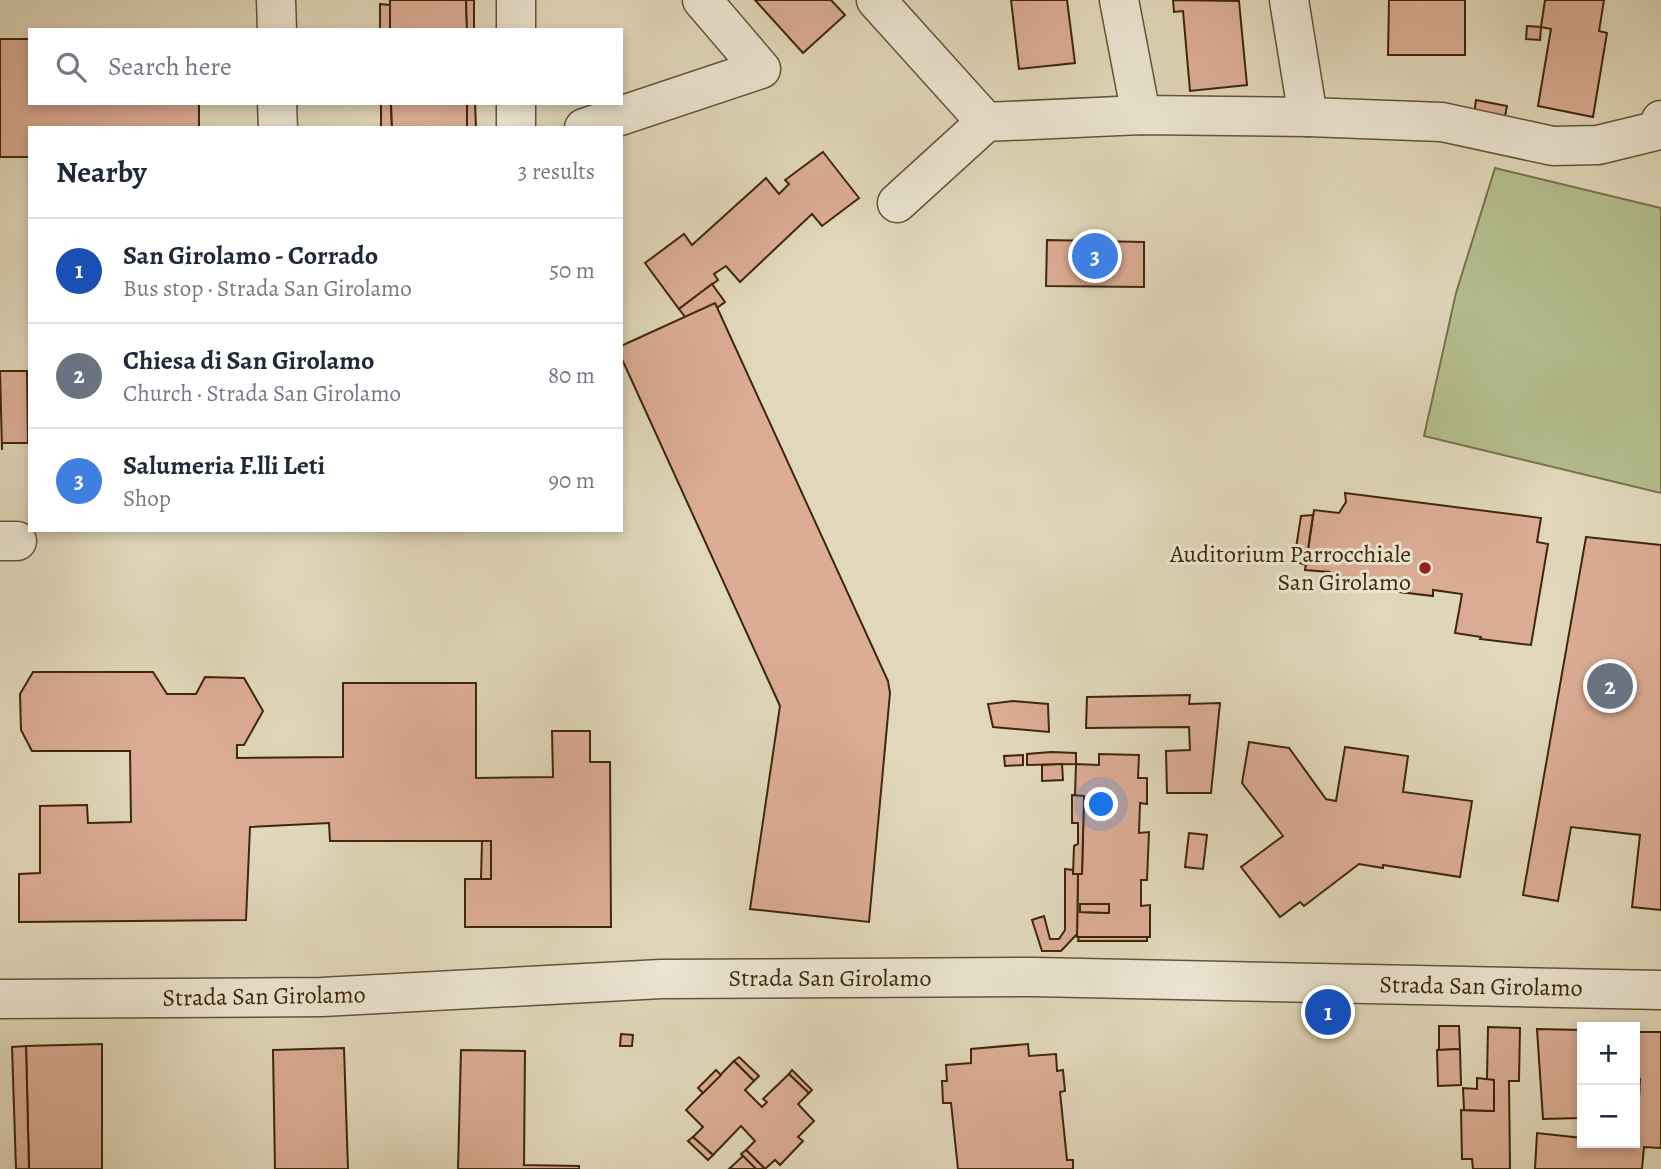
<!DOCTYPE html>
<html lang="en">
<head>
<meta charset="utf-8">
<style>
  body { margin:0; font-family:Alegreya,serif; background:#f2f2f3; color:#1f2937 }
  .controls { position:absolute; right:21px; bottom:21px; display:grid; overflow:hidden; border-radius:0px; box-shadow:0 4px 10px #0003 }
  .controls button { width:63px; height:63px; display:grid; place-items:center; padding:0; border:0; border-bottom:2px solid #e0e1e3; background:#fff; color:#1f2937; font:35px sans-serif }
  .you { position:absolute; left:1102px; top:805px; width:24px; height:24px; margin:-18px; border:5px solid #fff; border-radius:50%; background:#1a73e8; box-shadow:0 0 0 10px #1a73e833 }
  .badge { display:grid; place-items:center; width:46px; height:46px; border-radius:50%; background:#8f2418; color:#fff; font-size:23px; font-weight:700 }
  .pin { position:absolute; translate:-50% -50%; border:4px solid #fff; box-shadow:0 2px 7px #0006 }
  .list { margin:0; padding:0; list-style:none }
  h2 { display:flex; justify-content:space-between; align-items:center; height:91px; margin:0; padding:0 28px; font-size:30px }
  h2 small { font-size:23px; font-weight:400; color:#747a83 }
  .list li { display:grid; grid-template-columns:46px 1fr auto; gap:21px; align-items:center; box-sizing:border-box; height:105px; padding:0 28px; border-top:2px solid #e0e1e3 }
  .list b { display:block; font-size:26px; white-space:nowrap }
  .list p { margin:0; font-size:23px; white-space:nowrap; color:#747a83 }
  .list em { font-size:23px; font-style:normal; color:#747a83 }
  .icon { flex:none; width:38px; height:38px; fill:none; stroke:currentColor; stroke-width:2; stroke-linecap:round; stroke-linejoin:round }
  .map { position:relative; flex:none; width:1661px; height:1169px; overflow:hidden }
  .search { position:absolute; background:#fff; box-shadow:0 4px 10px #0003; left:28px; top:28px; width:595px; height:77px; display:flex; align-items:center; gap:18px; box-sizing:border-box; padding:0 24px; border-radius:0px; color:#747a83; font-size:26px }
  .panel { position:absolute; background:#fff; box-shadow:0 4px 10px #0003; left:28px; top:126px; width:595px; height:406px; border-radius:0px }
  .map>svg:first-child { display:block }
</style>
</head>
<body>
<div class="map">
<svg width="1661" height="1169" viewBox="0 0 1661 1169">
  <rect width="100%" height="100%" fill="#e1d8bb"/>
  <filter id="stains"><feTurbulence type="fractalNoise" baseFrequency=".00286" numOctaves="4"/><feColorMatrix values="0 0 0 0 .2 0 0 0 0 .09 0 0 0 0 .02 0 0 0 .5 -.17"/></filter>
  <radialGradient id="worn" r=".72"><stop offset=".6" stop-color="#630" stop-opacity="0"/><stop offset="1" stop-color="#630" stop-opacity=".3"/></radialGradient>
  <polygon fill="#b4be8f" stroke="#79724c" stroke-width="2" points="1495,168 1661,208 1661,493 1424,436 1456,293"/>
  <g fill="#dcad95" stroke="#3e270a" stroke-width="2" fill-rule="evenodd">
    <polygon points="390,0 466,0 467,30 390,30"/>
    <polygon points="466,0 474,0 474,30 467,30"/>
    <polygon points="755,0 831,0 845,15 803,53"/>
    <polygon points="1011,0 1067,0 1075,63 1019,69"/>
    <polygon points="1173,0 1239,1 1247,85 1190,91 1183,11 1174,12"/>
    <polygon points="1389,0 1465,0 1465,55 1388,55"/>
    <polygon points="1545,0 1604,0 1599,31 1607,33 1593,117 1538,106 1551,29 1541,27"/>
    <polygon points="380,4 390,5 390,30 380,30"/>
    <polygon points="1527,26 1541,27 1540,40 1526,39"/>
    <polygon points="0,39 30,39 30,103 199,103 199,128 30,128 30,157 0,157"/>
    <polygon points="1476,100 1507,106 1503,127 1473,121"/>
    <polygon points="381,103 391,103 392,128 381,128"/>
    <polygon points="391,103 467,103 467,128 392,128"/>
    <polygon points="467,103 475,103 476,128 467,128"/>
    <polygon points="823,152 859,198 822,226 812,214 740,282 726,266 714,274 718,280 679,309 645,263 684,234 692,245 766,178 779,194 789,184 785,180"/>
    <polygon points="1047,240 1144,242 1144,287 1046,286"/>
    <polygon points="712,284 725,302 692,326 679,309"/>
    <polygon points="715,303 888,681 890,693 869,922 750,909 780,706 621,357 621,346"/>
    <polygon points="0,371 27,371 28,443 2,443 2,450"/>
    <polygon points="1345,493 1541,518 1537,542 1548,544 1531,645 1480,639 1481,637 1455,633 1462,594 1433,590 1433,596 1333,584 1330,572 1305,570 1314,510 1339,513 1346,502"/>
    <polygon points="1313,515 1309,542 1306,565 1294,561 1301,516"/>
    <polygon points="1586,537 1661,545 1661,910 1632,907 1640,835 1571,827 1558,901 1523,895"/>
    <polygon points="33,672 153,672 167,694 196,694 205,677 244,678 263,711 244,745 237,745 237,758 343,757 343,683 476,683 476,778 553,777 552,731 590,731 590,762 610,762 611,927 465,927 465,879 491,879 491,841 330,841 329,823 250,827 246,920 19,922 19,874 40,873 40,806 87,805 88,823 131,822 130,751 32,751 21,730 20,694"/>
    <polygon points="1190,695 1189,704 1220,703 1211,793 1167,793 1166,751 1190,750 1189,727 1086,728 1087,697"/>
    <polygon points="1013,701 1048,704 1049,732 993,727 988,704"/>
    <polygon points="1249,742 1289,748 1326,799 1336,801 1345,747 1408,756 1403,792 1472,801 1460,877 1383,865 1383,868 1359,864 1304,906 1300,902 1280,917 1241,867 1283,836 1242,783"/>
    <polygon points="1051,752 1076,753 1076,764 1027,765 1027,754"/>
    <path d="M1099,754l40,1 -1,23h9v26l-7,-1 -1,30 10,-1 -2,48h-6v26l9,-1v32h-73l1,-63h4l2,-78h-9l1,-32 23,1zM1080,904h29v9l-29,-1z"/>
    <polygon points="1023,755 1023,765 1005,766 1004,756"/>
    <polygon points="1062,764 1063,780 1042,781 1042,765"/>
    <polygon points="1072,795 1084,796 1082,874 1073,874 1074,846 1078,844 1078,823 1072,823"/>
    <polygon points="1189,833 1207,835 1203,869 1185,867"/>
    <polygon points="482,841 491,841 491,879 481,879"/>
    <polygon points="1065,869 1073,870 1073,874 1078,874 1077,934 1061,951 1042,951 1032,920 1044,916 1050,939 1059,939 1065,930"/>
    <polygon points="1080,904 1109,904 1109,913 1080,912"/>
    <polygon points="1079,937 1147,937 1147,941 1078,941"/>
    <polygon points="1439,1026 1459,1026 1460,1049 1439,1050"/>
    <polygon points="1488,1027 1520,1028 1519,1081 1509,1081 1510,1169 1473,1169 1472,1159 1462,1159 1461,1110 1494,1111 1494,1080 1487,1080 1487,1078"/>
    <polygon points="1537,1029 1582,1030 1582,1118 1543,1119"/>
    <polygon points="1635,1032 1661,1032 1661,1148 1644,1147 1642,1169 1535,1169 1537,1133 1582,1138 1582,1143 1635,1143 1635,1099 1639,1099 1640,1079 1635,1079"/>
    <polygon points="621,1034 633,1035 632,1046 620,1046"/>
    <polygon points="102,1044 102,1169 29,1169 26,1046"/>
    <polygon points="1028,1044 1029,1056 1056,1054 1057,1071 1063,1070 1065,1091 1060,1092 1067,1160 1073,1160 1073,1169 958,1169 951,1103 943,1103 942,1081 947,1081 946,1065 971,1063 971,1049"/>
    <polygon points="26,1046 29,1169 16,1169 12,1047"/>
    <polygon points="344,1048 348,1169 275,1169 273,1050"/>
    <polygon points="1460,1049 1461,1085 1438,1086 1437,1050"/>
    <polygon points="461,1050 525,1051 524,1165 579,1166 579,1169 458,1169"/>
    <polygon points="739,1057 759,1076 754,1081 734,1061"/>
    <polygon points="734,1061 754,1081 745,1090 762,1107 767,1102 763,1099 789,1074 809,1093 798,1104 814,1121 798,1137 803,1141 780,1165 775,1160 765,1169 746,1150 755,1141 741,1126 713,1155 693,1137 703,1127 686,1110"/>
    <polygon points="716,1070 721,1075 703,1093 698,1088"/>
    <polygon points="792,1070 812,1090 809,1093 789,1074"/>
    <polygon points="1477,1078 1494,1080 1494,1111 1464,1110 1463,1088 1477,1089"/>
    <polygon points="693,1137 713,1155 708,1160 688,1141"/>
    <polygon points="746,1150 765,1169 756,1169 741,1154"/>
    <polygon points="743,1156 756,1169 729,1169"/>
  </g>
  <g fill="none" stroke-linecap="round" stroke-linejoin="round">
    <g stroke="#675336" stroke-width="41">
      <g id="minor">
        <polyline points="276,0 277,30"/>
        <polyline points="516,0 516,30"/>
        <polyline points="876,0 986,122"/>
        <polyline points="1119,0 1141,115"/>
        <polyline points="1289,0 1308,117"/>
        <polyline points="277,103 278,128"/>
        <polyline points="516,103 516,128"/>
        <polyline points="584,128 761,69 702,0"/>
        <polyline points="897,203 986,122 1141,115 1308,117 1442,122 1553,146 1598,145 1660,130 1661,120"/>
        <polyline points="0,541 17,541"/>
        <polyline points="0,999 322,997 661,979 1034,977 1661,990"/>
      </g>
    </g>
    <use href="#minor" stroke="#ece6d3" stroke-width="38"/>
  </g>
  <circle fill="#8f2418" stroke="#ece6d3" stroke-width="2.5" cx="1425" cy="568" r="7"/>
  <g text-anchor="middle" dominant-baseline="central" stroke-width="6" stroke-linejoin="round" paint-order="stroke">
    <g font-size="24" fill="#3e270a" stroke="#ece6d3" text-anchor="end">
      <text x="1411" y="554">Auditorium Parrocchiale<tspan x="1411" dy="28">San Girolamo</tspan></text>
    </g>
    <g font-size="24" fill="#3e270a" stroke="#ece6d3">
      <text x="830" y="978">Strada San Girolamo</text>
      <text transform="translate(1481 986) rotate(1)">Strada San Girolamo</text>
      <text transform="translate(264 996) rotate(-1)">Strada San Girolamo</text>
    </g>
  </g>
  <rect width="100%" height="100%" filter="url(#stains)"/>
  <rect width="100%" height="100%" fill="url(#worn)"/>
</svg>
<div class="controls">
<button>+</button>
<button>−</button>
</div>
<div class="you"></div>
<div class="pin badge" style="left:1328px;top:1012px;background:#1a4fb4">1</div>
<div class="pin badge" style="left:1610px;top:686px;background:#6b7280">2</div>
<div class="pin badge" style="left:1095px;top:256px;background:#3f7fe0">3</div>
<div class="search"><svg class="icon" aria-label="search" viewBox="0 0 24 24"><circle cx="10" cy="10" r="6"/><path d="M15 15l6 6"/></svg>Search here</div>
<section class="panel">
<h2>Nearby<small>3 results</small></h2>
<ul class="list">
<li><span class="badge" style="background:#1a4fb4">1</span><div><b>San Girolamo - Corrado</b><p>Bus stop · Strada San Girolamo</p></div><em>50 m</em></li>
<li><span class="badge" style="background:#6b7280">2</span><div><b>Chiesa di San Girolamo</b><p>Church · Strada San Girolamo</p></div><em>80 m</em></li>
<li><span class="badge" style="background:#3f7fe0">3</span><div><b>Salumeria F.lli Leti</b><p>Shop</p></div><em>90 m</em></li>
</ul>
</section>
</div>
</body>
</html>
